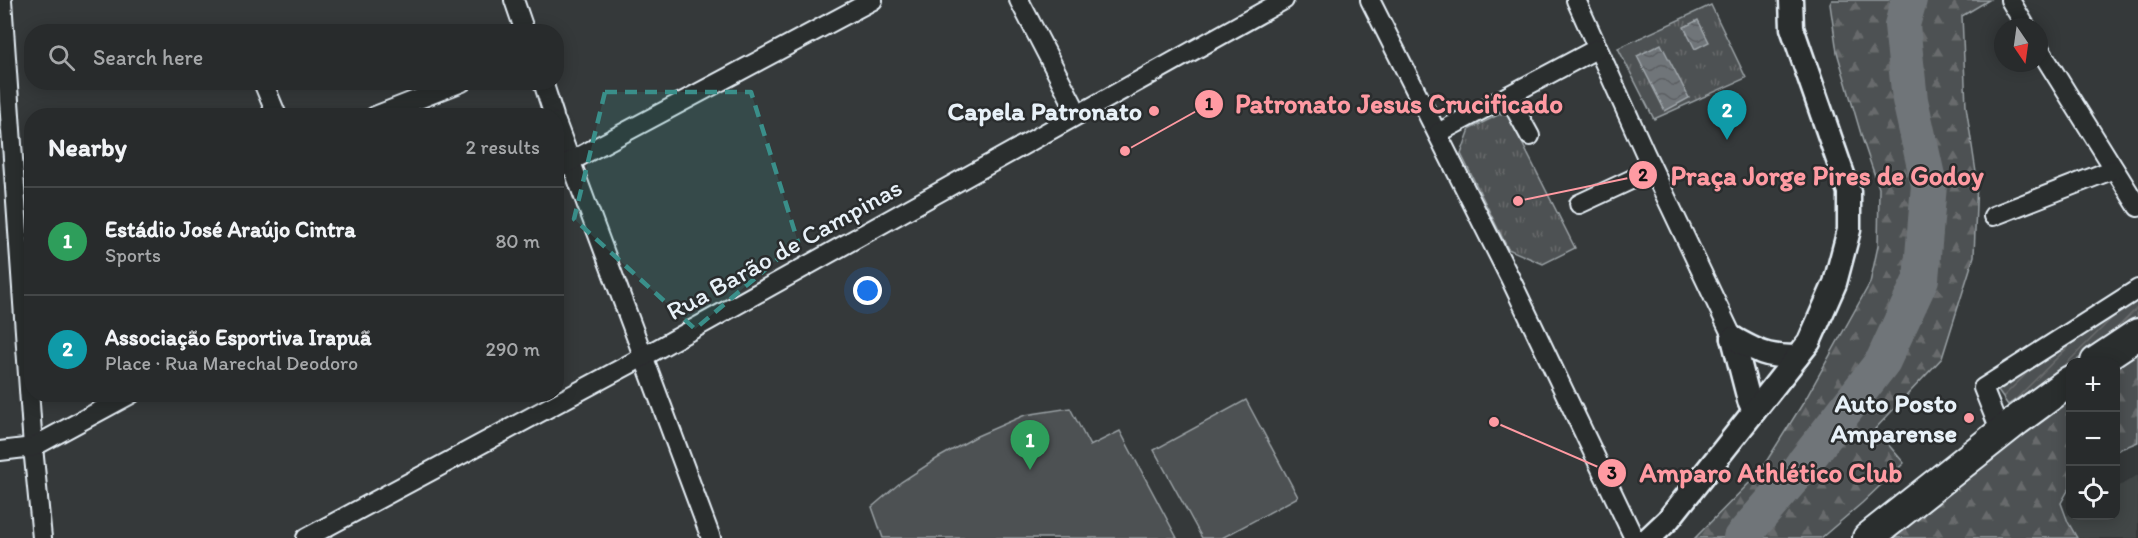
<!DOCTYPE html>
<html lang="en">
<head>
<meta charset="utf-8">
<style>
  body { margin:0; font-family:Itim,sans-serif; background:#303334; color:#f1f3f6 }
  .controls { position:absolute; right:18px; bottom:18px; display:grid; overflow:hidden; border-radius:12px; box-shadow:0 3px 15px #0003 }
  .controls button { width:54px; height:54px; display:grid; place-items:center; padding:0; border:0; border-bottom:2px solid #444748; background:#282b2c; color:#f1f3f6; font:30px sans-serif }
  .compass { position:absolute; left:1994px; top:18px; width:54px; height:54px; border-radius:50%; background:#282b2c; box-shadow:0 3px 15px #0003; rotate:167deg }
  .you { position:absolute; left:868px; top:291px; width:21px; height:21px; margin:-15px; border:4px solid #fff; border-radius:50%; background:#1a73e8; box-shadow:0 0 0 9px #1a73e833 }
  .badge { display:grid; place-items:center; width:39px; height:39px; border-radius:50%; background:#8bbbb9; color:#fff; font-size:20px; font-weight:700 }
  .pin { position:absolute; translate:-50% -50px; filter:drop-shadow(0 2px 3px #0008) }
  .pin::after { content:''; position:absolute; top:32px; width:21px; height:18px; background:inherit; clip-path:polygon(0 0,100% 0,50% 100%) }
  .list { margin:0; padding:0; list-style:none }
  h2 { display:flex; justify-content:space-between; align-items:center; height:78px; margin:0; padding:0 24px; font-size:26px }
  h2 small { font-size:20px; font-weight:400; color:#a5a7a9 }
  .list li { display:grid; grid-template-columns:39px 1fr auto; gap:18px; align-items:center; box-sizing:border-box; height:108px; padding:0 24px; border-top:2px solid #444748 }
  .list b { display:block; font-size:22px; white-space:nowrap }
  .list p { margin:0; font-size:20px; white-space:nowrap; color:#a5a7a9 }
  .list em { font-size:20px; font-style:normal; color:#a5a7a9 }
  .icon { flex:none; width:33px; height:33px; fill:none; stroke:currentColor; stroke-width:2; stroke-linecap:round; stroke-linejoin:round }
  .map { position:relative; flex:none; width:2138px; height:538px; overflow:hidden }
  .search { position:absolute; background:#282b2c; box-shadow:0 3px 15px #0003; left:24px; top:24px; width:540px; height:66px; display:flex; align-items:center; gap:15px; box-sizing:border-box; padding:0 21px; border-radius:24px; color:#a5a7a9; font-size:22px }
  .panel { position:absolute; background:#282b2c; box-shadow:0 3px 15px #0003; left:24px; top:108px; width:540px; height:294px; border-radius:24px }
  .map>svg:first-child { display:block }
</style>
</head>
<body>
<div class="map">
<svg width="2138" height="538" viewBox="0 0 2138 538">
  <defs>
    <pattern id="grass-tufts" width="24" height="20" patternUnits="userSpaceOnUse" patternTransform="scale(1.5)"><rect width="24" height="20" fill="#4d5152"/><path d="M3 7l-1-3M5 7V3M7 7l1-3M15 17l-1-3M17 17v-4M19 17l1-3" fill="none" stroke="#676a6c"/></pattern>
    <pattern id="forest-firs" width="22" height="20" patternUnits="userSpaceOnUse" patternTransform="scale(1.5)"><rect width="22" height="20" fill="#4d5152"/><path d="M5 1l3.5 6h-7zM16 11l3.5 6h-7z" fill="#676a6c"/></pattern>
    <pattern id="garden-furrows" width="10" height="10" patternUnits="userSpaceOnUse" patternTransform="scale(1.5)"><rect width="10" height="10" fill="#4d5152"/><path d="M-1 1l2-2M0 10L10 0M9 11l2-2" fill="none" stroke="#676a6c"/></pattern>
    <pattern id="water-waves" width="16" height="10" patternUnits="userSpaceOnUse" patternTransform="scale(1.5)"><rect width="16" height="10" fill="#707579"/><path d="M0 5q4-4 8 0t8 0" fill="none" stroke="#5b5e62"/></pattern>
  </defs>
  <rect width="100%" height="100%" fill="#35393a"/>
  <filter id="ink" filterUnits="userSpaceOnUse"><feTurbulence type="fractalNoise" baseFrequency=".0167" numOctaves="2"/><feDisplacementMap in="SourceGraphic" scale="12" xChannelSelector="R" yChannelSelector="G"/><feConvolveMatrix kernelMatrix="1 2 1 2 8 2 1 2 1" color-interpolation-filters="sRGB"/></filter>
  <g filter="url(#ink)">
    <polygon fill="#424647" points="2138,475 2138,538 2028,538 2070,514 2070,516 2116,516 2116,488"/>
    <g fill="url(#grass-tufts)" stroke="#9aa1a5" stroke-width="1.5">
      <polygon points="1711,5 1746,78 1654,119 1618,48"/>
      <polygon points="1506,111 1575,248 1543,264 1508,249 1461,154 1470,129"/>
    </g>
    <g fill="url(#forest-firs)" stroke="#9aa1a5" stroke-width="1.5">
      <polygon points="1832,0 1989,0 1962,16 1966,106 1977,179 1974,256 1942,358 1875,429 1904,463 1862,503 1821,538 1695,538 1759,473 1805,400 1870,283 1878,246 1879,188 1863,141 1837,52 1830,4"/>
      <polygon points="2138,344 2138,442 2116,451 2116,362"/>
      <polygon points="2070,391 2070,487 2061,503 2068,522 2077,538 1886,538"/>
    </g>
    <polygon fill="url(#garden-furrows)" stroke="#9aa1a5" stroke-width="1.5" points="2138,300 2138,320 2008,405 1998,391"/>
    <g fill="#4d5152" stroke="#9aa1a5" stroke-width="1.5">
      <polygon points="1246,400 1298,497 1222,538 1202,538 1154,450"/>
      <polygon points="1070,408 1090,446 1120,431 1177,538 883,538 872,507 901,482 938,458 977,436 1025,415"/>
    </g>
    <g fill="url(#water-waves)" stroke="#a0a7ac" stroke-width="1.5">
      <polygon points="1698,20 1709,42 1695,49 1684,27"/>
      <polygon points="1661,44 1689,98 1665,111 1637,56"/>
    </g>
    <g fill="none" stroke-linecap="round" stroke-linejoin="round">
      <polyline stroke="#707579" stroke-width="36" points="1741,538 1791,480 1883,361 1921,279 1929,185 1910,100 1902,25 1909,0"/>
      <g stroke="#e8f1f8" stroke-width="22">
        <g id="minor">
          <polyline points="2,0 33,447 42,538"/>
          <polyline points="514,0 525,32"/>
          <polyline points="1019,0 1078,114"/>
          <polyline points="1370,0 1510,278 1634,538"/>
          <polyline points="1576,0 1645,153 1733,338"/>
          <polyline points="2010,0 2026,27"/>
          <polyline points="2039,48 2138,207"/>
          <polyline points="263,82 277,116"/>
          <polyline points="543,82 554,116"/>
          <polyline points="1508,96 1530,136"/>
          <polyline points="375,116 462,82"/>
          <polyline points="556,122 711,538"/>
          <polyline points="1438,133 1598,48"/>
          <polyline points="556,169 873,0"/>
          <polyline points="1579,204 1652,170"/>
          <polyline points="1993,216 2114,169"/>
          <polyline points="2001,433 1983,388 2138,289"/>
          <polyline points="0,451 33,447 131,394"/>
          <polyline points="306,538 643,357 1284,0"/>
        </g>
      </g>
      <g stroke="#e8f1f8" stroke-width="27">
        <g id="tertiary">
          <polyline points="1733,338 1749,400 1754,411"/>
          <path d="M1733,338c25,14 34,19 64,19"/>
          <polyline points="1649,538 1668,520 1809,342 1835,283 1849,230 1849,192 1792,28 1791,0"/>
        </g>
      </g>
      <g stroke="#e8f1f8" stroke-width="34">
        <g id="primary">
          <polyline points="2096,362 2138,334"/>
          <polyline points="1868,538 2017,420 2070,381"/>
        </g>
      </g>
      <use href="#minor" stroke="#2a2d2e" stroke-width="18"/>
      <use href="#tertiary" stroke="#2a2d2e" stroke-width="22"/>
      <use href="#primary" stroke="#2a2d2e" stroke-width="30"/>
    </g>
  </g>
  <path fill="#3a8f8a" fill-opacity="0.2" stroke="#3a8f8a" stroke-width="4.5" stroke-dasharray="12 8" stroke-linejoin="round" d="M605,92h146l47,150 -103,87 -121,-110z"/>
  <g fill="#ff9aa2" stroke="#2a2d2e" stroke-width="2">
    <circle cx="1154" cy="111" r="6"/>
    <circle cx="1969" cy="418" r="6"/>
  </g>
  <g text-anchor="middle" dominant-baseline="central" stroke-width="5" stroke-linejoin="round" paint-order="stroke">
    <g font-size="26" font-weight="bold" fill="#e8f1f8" stroke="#2a2d2e" text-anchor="end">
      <text x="1142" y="111">Capela Patronato</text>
      <text x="1957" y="403">Auto Posto<tspan x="1957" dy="30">Amparense</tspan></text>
    </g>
    <g font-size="26" fill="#e8f1f8" stroke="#2a2d2e">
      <text transform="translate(784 249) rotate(-29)">Rua Barão de Campinas</text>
    </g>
  </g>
  <path fill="none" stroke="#ff9aa2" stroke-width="2" d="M1125 151L1209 104M1518 201L1643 175M1494 422L1612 473"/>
  <g fill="#ff9aa2" stroke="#2a2d2e" stroke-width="2">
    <circle cx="1125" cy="151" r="6"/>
    <circle cx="1518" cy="201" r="6"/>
    <circle cx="1494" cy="422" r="6"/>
    <circle cx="1209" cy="104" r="15"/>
    <circle cx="1643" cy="175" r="15"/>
    <circle cx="1612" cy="473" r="15"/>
  </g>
  <g font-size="18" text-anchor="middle" font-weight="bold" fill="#111">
    <text x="1209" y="110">1</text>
    <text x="1643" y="181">2</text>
    <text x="1612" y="479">3</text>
  </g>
  <g font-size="27" text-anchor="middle" font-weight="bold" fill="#ff9aa2" stroke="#2a2d2e" stroke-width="5" stroke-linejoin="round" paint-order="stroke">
    <text x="1399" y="113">Patronato Jesus Crucificado</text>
    <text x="1827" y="185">Praça Jorge Pires de Godoy</text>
    <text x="1771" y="482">Amparo Athlético Club</text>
  </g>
</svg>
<div class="controls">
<button>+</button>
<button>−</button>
<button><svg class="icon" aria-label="locate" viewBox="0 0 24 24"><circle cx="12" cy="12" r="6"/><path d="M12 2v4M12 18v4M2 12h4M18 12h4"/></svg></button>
</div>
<svg class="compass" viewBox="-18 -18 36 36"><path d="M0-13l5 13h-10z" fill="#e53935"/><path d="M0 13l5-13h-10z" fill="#a5a7a9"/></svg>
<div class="you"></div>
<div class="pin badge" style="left:1030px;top:470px;background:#2e9e5b">1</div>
<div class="pin badge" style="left:1727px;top:140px;background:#0f9aa8">2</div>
<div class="search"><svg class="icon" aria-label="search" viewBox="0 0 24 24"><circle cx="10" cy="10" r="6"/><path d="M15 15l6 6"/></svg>Search here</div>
<section class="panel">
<h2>Nearby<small>2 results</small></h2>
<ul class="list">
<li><span class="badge" style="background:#2e9e5b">1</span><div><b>Estádio José Araújo Cintra</b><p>Sports</p></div><em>80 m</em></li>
<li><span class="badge" style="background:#0f9aa8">2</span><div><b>Associação Esportiva Irapuã</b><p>Place · Rua Marechal Deodoro</p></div><em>290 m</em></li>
</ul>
</section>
</div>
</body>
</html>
